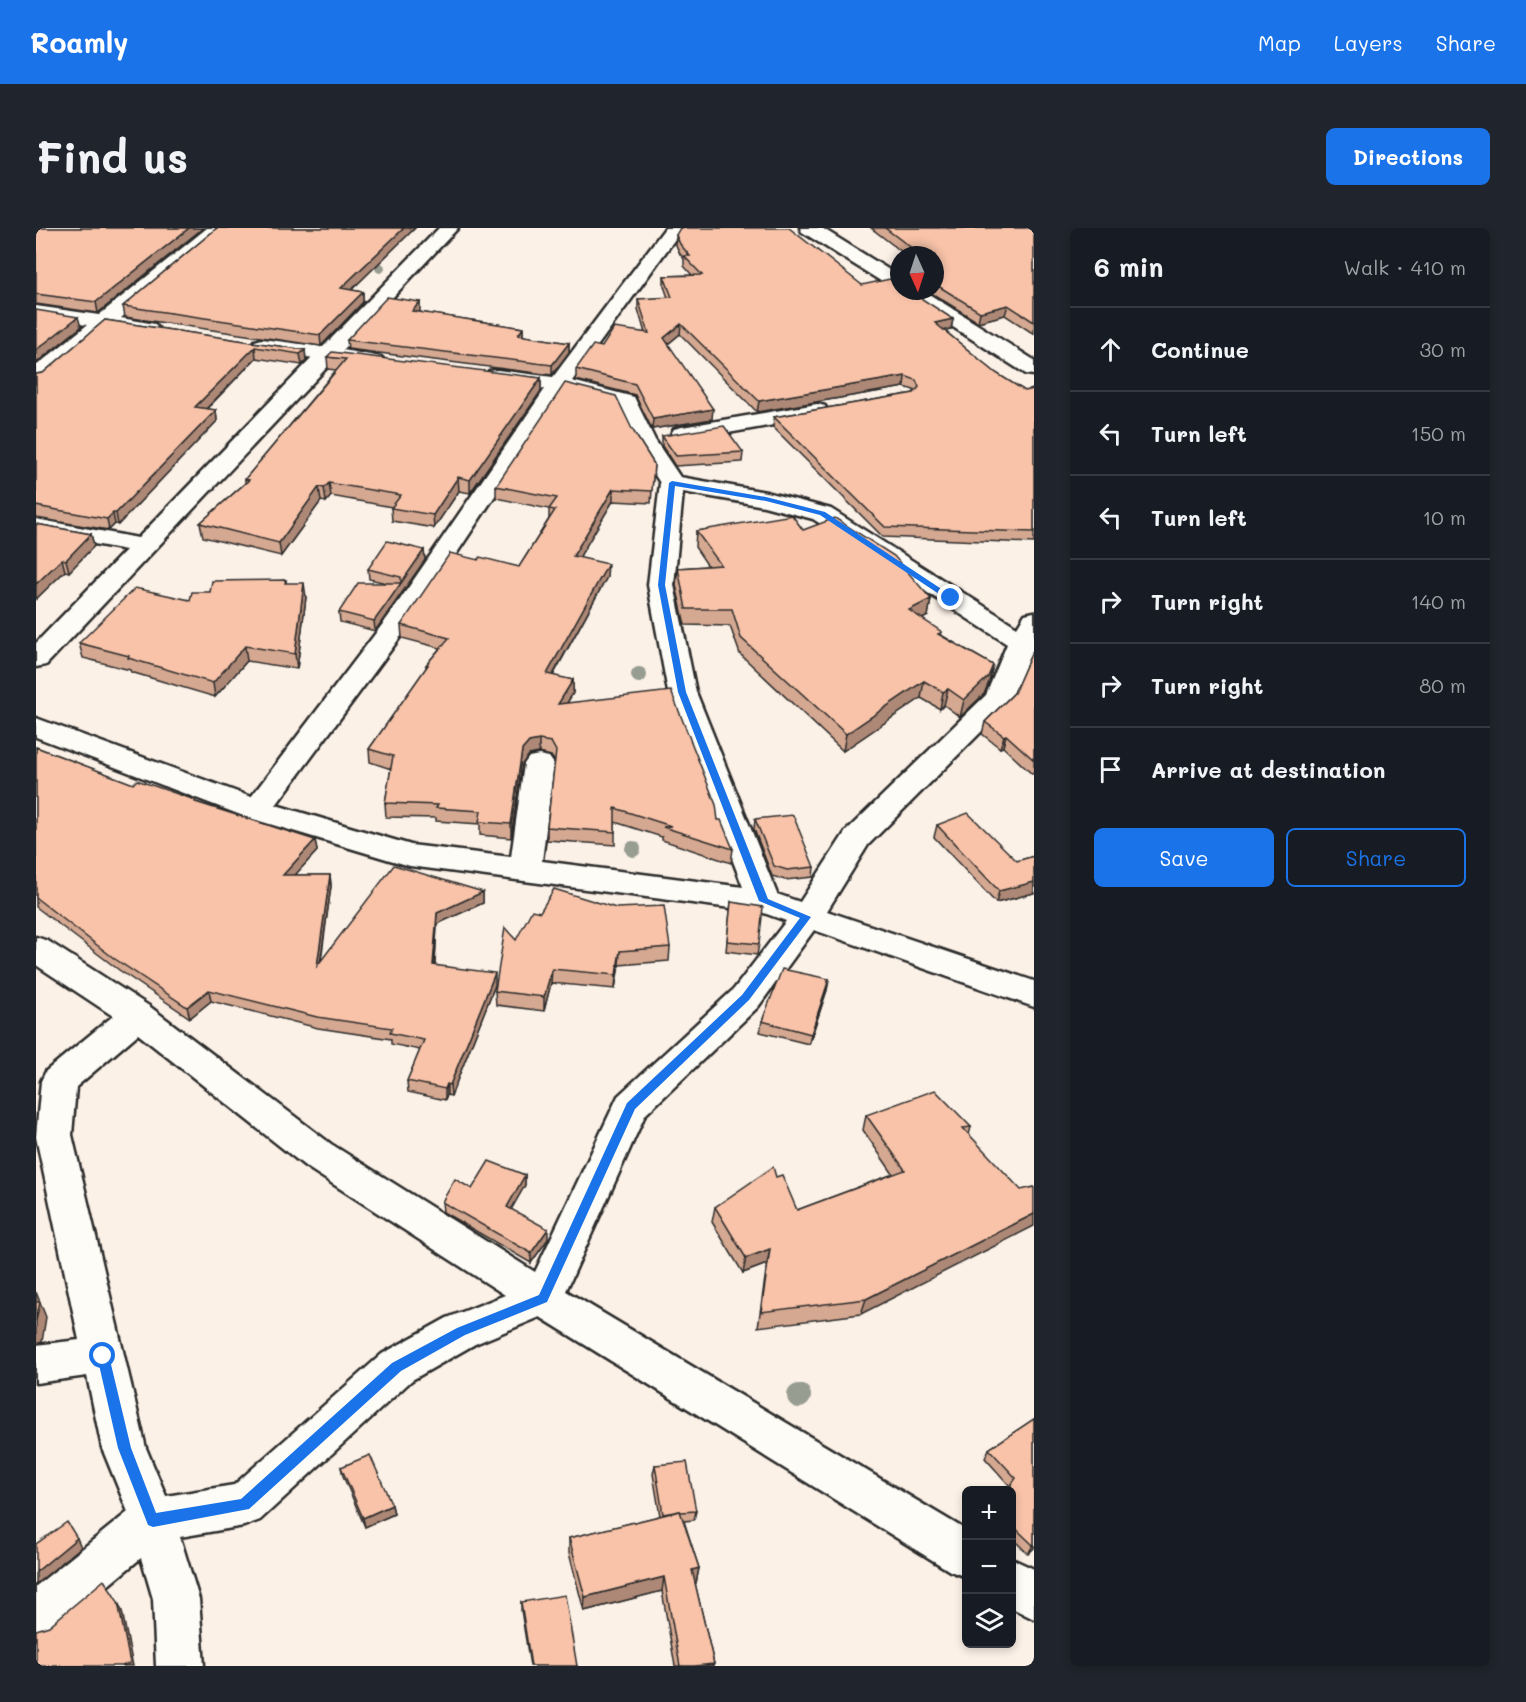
<!DOCTYPE html>
<html lang="en">
<head>
<meta charset="utf-8">
<style>
  body { margin:0; font-family:Mali,sans-serif; background:#20242c; color:#f1f3f6 }
  .controls { position:absolute; right:18px; bottom:18px; display:grid; overflow:hidden; border-radius:9px; box-shadow:0 3px 9px #0003 }
  .controls button { width:54px; height:54px; display:grid; place-items:center; padding:0; border:0; border-bottom:2px solid #363941; background:#171b24; color:#f1f3f6; font:30px sans-serif }
  .compass { position:absolute; left:854px; top:18px; width:54px; height:54px; border-radius:50%; background:#171b24; box-shadow:0 3px 9px #0003; rotate:177deg }
  .stop { position:absolute; width:18px; height:18px; margin:-14px; border:4px solid #1a73e8; border-radius:50%; background:#fff }
  .stop.end { background:#1a73e8; border-color:#fff; box-shadow:0 2px 6px #0008 }
  .list { margin:0; padding:0; list-style:none }
  h2 { display:flex; justify-content:space-between; align-items:center; height:78px; margin:0; padding:0 24px; font-size:26px }
  h2 small { font-size:20px; font-weight:400; color:#9ea1a6 }
  .list li { display:grid; grid-template-columns:39px 1fr auto; gap:18px; align-items:center; box-sizing:border-box; height:84px; padding:0 24px; border-top:2px solid #363941 }
  .list b { display:block; font-size:22px; white-space:nowrap }
  .list em { font-size:20px; font-style:normal; color:#9ea1a6 }
  .actions { display:flex; gap:12px; padding:18px 24px }
  .actions a { flex:1; padding:14px 0; border:2px solid #1a73e8; border-radius:9px; text-align:center; font-size:21px; color:#1a73e8 }
  .actions .main { background:#1a73e8; color:#fff }
  .icon { flex:none; width:33px; height:33px; fill:none; stroke:currentColor; stroke-width:2; stroke-linecap:round; stroke-linejoin:round }
  .map { position:relative; flex:none; width:998px; height:1438px; overflow:hidden; border-radius:9px }
  header { display:flex; align-items:center; gap:36px; box-sizing:border-box; height:84px; padding:0 30px; background:#1a73e8; color:#fff }
  header strong { font-size:28px }
  nav { display:flex; gap:33px; margin-inline-start:auto; font-size:21px }
  .intro { display:flex; align-items:center; justify-content:space-between; box-sizing:border-box; height:144px; padding:0 36px }
  h1 { margin:0; font-size:42px }
  .button { padding:15px 27px; border-radius:9px; background:#1a73e8; color:#fff; font-size:21px; font-weight:700 }
  main { display:flex; gap:36px; padding:0 36px }
  aside { flex:1; background:#171b24; border-radius:9px; box-shadow:0 3px 9px #0003 }
  .map>svg:first-child { display:block }
</style>
</head>
<body>
<header>
<strong>Roamly</strong>
<nav><a>Map</a><a>Layers</a><a>Share</a></nav>
</header>
<div class="intro"><h1>Find us</h1><a class="button">Directions</a></div>
<main>
<div class="map">
<svg width="998" height="1438" viewBox="0 0 998 1438">
  <rect width="100%" height="100%" fill="#fcf1e7"/>
  <filter id="ink" filterUnits="userSpaceOnUse"><feTurbulence type="fractalNoise" baseFrequency=".0167" numOctaves="2"/><feDisplacementMap in="SourceGraphic" scale="12" xChannelSelector="R" yChannelSelector="G"/><feConvolveMatrix kernelMatrix="1 2 1 2 8 2 1 2 1" color-interpolation-filters="sRGB"/></filter>
  <g filter="url(#ink)">
    <g fill="none" stroke-linecap="round" stroke-linejoin="round">
      <g stroke="#2b2b2b" stroke-width="5">
        <g id="minor">
          <polygon points="171,0 191,0 85,90 119,96 122,100 119,104 112,106 72,100 8,154 0,155 0,138 51,97 0,90 0,78 63,87"/>
          <polygon points="403,0 422,0 307,122 345,129 349,133 345,137 338,139 297,133 10,437 0,439 0,415 90,322 0,305 0,291 102,310 276,130 219,121 216,117 219,113 226,111 287,119"/>
          <path d="M629,0h18l-111,153 62,16 21,43 25,37 86,15 65,17 186,118 8,-13 9,-2v46l-5,-1 -20,47 -141,141 -41,66 207,70v26l-220,-77 -56,77 -113,108 -79,176 400,239v47l-16,-6 -410,-254 -65,27 -63,36 -152,140 -16,6 -64,11 19,62 5,67h-48l-3,-67 -12,-41 -89,74 -16,7v-53l92,-74 -26,-64 -15,-72 -51,7v-38l43,-5 -43,-203 5,-56 5,-10 67,-55 -77,-51v-28l12,4 101,65 182,138 204,128 83,-176 116,-107 52,-68 -25,-9 -351,-46 -164,-49 -210,-80v-19l215,79 137,-180 157,-228 -56,-8 -3,-5 3,-5 8,-1 56,7zM528,164l53,14 16,34 27,43 -12,102 20,107 75,195 -201,-26 12,-97 -5,-7 -10,-2 -10,2 -5,7 -13,93 -100,-12 -135,-40 131,-177zM647,264l81,14 49,13 194,125 -21,51 -140,136 -46,71 -23,-8 -81,-202 -22,-107zM102,806l167,132 200,129 -58,23 -65,36 -148,131 -68,11 -20,-48 -74,-313 4,-48z"/>
          <polygon points="764,0 786,0 863,48 863,62 856,60 766,4"/>
          <polygon points="864,63 888,63 998,132 998,147 990,146 867,67"/>
          <polygon points="781,176 789,178 792,183 789,188 646,213 638,211 635,206 638,201 646,199"/>
          <polygon points="976,1331 998,1341 998,1391 976,1380"/>
        </g>
      </g>
      <use href="#minor" fill="#fdfcf7" fill-rule="evenodd"/>
    </g>
    <g fill="#989d92">
      <circle cx="344" cy="40" r="5"/>
      <circle cx="603" cy="447" r="8"/>
      <circle cx="597" cy="621" r="8"/>
      <circle cx="763" cy="1168" r="12"/>
    </g>
    <g fill="#d5a891" stroke="#2b2b2b" stroke-width="1.5">
      <polygon points="0,0 167,0 62,85 0,76"/>
      <polygon points="181,0 379,0 315,62 327,64 327,74 285,118 89,89 87,78"/>
      <polygon points="835,0 998,0 998,106 969,87 942,94 892,63 899,63 899,27 870,27"/>
      <polygon points="640,7 826,57 863,63 917,91 915,101 908,102 960,145 989,163 998,161 998,315 847,309 737,199 738,189 878,165 878,162 868,159 721,184 644,106 632,116 676,191 616,201 599,167 540,152 540,141 566,119 609,105 602,81 602,71 632,70 628,58 628,48 656,47 648,38 648,31 644,26 640,17"/>
      <polygon points="384,74 383,84 487,100 487,108 533,115 533,124 516,147 312,121 311,112"/>
      <polygon points="69,92 269,122 270,133 266,137 220,130 171,181 180,182 181,193 82,297 79,296 73,302 0,290 0,146 7,145"/>
      <polygon points="291,129 505,150 505,163 434,265 423,263 398,300 356,293 355,280 356,279 295,268 290,274 285,273 245,328 167,309 164,295 209,255 209,251 300,142 292,141"/>
      <polygon points="596,201 618,236 615,275 577,273 543,329 571,349 517,448 537,452 537,465 531,475 682,592 697,621 695,635 626,612 626,609 579,594 579,617 511,612 511,599 519,534 515,528 503,525 493,527 486,536 475,610 444,607 444,596 400,593 400,590 350,589 349,575 355,541 334,534 333,521 390,440 390,437 404,420 366,410 365,397 442,332 483,339 513,291 513,281 460,270 460,258"/>
      <polygon points="626,208 707,224 706,234 639,238 626,218"/>
      <polygon points="0,296 55,306 58,318 33,344 29,343 0,371"/>
      <polygon points="767,302 895,371 892,388 886,391 905,407 957,437 953,454 948,466 924,489 908,477 904,481 885,470 807,523 704,426 694,398 649,397 640,357 642,340 672,338 659,319 660,303"/>
      <polygon points="388,322 389,332 339,403 304,394 303,384 351,355 333,351 332,341"/>
      <polygon points="250,352 250,355 270,369 261,441 211,433 179,469 95,444 94,442 47,430 43,415 174,364"/>
      <polygon points="998,422 998,545 996,546 967,519 964,520 946,506 949,494 978,465"/>
      <polygon points="0,519 97,556 160,574 279,612 281,623 259,647 294,647 295,658 285,733 447,664 447,675 401,696 399,737 459,757 415,868 411,867 409,872 372,864 371,853 384,822 355,816 355,811 282,800 175,773 154,790 83,742 0,679"/>
      <polygon points="719,591 778,639 777,649 749,652 736,648 718,601"/>
      <polygon points="901,597 981,633 998,628 998,665 960,675 898,609"/>
      <polygon points="695,674 723,716 721,727 690,723"/>
      <polygon points="480,712 634,719 633,733 583,737 579,761 515,755 508,783 460,777 459,763"/>
      <polygon points="793,751 791,762 773,816 724,804 726,793"/>
      <polygon points="830,887 935,899 933,907 825,1086 722,1099 731,1036 707,1045 676,994 679,979 740,949 761,982 857,946 827,902"/>
      <polygon points="489,947 489,957 475,981 512,1011 495,1035 407,984 406,974 436,961"/>
      <polygon points="998,1191 998,1320 992,1326 975,1309 975,1263 974,1258 949,1230 953,1221"/>
      <polygon points="619,1237 660,1283 658,1292 648,1293 663,1340 660,1355 659,1355 678,1436 677,1438 639,1438 626,1363 548,1383 533,1325 533,1310 624,1288 617,1246"/>
      <polygon points="305,1239 356,1277 358,1286 329,1299 307,1248"/>
      <polygon points="485,1374 541,1438 494,1438 485,1382"/>
    </g>
    <g fill="#ae8876" stroke="#2b2b2b" stroke-width="1.5">
      <polygon points="153,0 167,0 62,85 60,74"/>
      <polygon points="368,0 379,0 306,71 305,60"/>
      <polygon points="327,64 327,74 285,118 284,107"/>
      <polygon points="384,74 384,83 376,92 376,83"/>
      <polygon points="972,77 969,87 942,94 944,84"/>
      <polygon points="42,89 45,99 0,135 0,122"/>
      <polygon points="917,91 915,101 897,105 899,95"/>
      <polygon points="645,96 644,106 627,120 628,110"/>
      <polygon points="487,100 487,109 482,107"/>
      <polygon points="533,115 533,124 516,147 516,137"/>
      <polygon points="219,119 220,130 161,190 159,179"/>
      <polygon points="269,122 270,133 266,137 264,126"/>
      <polygon points="869,148 868,159 721,184 723,173"/>
      <polygon points="505,150 505,163 434,265 434,252"/>
      <polygon points="677,181 676,191 616,201 617,191"/>
      <polygon points="180,182 181,193 82,297 80,285"/>
      <polygon points="422,249 423,263 398,300 397,287"/>
      <polygon points="293,255 295,268 290,274 288,260"/>
      <polygon points="283,259 285,273 245,328 243,315"/>
      <polygon points="577,261 577,273 537,340 537,328"/>
      <polygon points="77,285 79,296 73,302 71,291"/>
      <polygon points="55,306 58,318 33,344 30,332"/>
      <polygon points="388,322 389,332 339,403 338,393"/>
      <polygon points="26,331 29,343 0,371 0,356"/>
      <polygon points="572,336 571,349 510,459 511,446"/>
      <polygon points="268,355 270,369 261,441 259,426"/>
      <polygon points="895,371 892,388 870,399 873,382"/>
      <polygon points="209,418 211,433 179,469 177,455"/>
      <polygon points="957,437 953,454 948,466 924,489 928,472"/>
      <polygon points="537,452 537,465 522,490 522,476"/>
      <polygon points="888,453 885,470 807,523 810,506"/>
      <polygon points="912,461 908,477 904,481 907,464"/>
      <polygon points="970,507 967,519 964,520 968,508"/>
      <polygon points="503,512 503,525 493,527 486,536 475,610 475,596 486,522 493,514"/>
      <polygon points="279,612 281,623 249,658 247,647"/>
      <polygon points="294,647 295,658 282,750 281,738"/>
      <polygon points="998,654 998,665 960,675 963,663"/>
      <polygon points="447,664 447,675 401,696 398,748 397,737 401,685"/>
      <polygon points="584,723 583,737 579,761 580,747"/>
      <polygon points="516,741 515,755 508,783 508,769"/>
      <polygon points="459,745 459,757 415,868 414,857"/>
      <polygon points="793,751 791,762 773,816 775,806"/>
      <polygon points="173,762 175,773 154,790 151,779"/>
      <polygon points="411,856 411,867 409,872 409,861"/>
      <polygon points="489,947 489,957 471,989 471,979"/>
      <polygon points="998,986 998,998 825,1086 830,1071"/>
      <polygon points="512,1001 512,1011 495,1035 495,1025"/>
      <polygon points="734,1021 731,1036 707,1045 710,1030"/>
      <polygon points="0,1064 10,1089 6,1114 0,1116"/>
      <polygon points="356,1277 358,1286 329,1299 327,1290"/>
      <polygon points="41,1310 45,1319 0,1356 0,1344"/>
      <polygon points="998,1316 998,1320 992,1326 997,1317"/>
      <polygon points="663,1340 660,1355 654,1356 656,1342"/>
      <polygon points="628,1349 626,1363 548,1383 549,1369"/>
      <polygon points="82,1374 86,1383 97,1438 86,1438"/>
    </g>
    <g fill="#f8c3a9" stroke="#2b2b2b" stroke-width="1.5">
      <polygon points="0,0 153,0 60,74 0,66"/>
      <polygon points="181,0 368,0 305,60 327,64 284,107 87,78"/>
      <polygon points="644,0 753,0 826,57 854,51 863,54 863,63 874,63 917,91 899,95 960,145 989,163 998,161 998,304 849,299 738,189 878,165 883,159 880,152 869,148 723,173 645,96 628,110 677,181 617,191 599,156 540,141 557,117 566,119 578,100 613,105 602,71 636,69 628,48 666,47 648,28 654,28 644,16 640,7"/>
      <polygon points="849,0 998,0 998,94 972,77 944,84 899,56 899,40 901,40 899,38 899,27 885,27"/>
      <polygon points="351,69 384,74 376,83 487,100 482,107 533,115 516,137 311,112"/>
      <polygon points="0,82 42,89 0,122"/>
      <polygon points="69,92 269,122 264,126 219,119 159,179 180,182 80,285 77,285 71,291 0,278 0,146 7,145"/>
      <polygon points="296,124 505,150 434,252 422,249 397,287 355,280 365,267 293,255 288,260 283,259 243,315 164,295 213,252 209,251 310,131 291,129"/>
      <polygon points="529,155 580,168 596,201 618,236 616,263 577,261 537,328 572,336 511,446 537,452 522,476 635,463 680,577 682,592 685,592 697,621 627,599 635,598 579,580 579,604 511,599 520,523 515,514 503,512 493,514 486,522 475,596 443,594 445,583 400,580 402,577 349,575 357,528 333,521 392,437 390,437 413,410 365,397 414,325 442,332 444,329 483,339 519,282 513,281 521,270 460,258"/>
      <polygon points="688,198 707,224 640,228 626,208"/>
      <polygon points="756,287 767,302 799,290 858,328 895,371 873,382 906,404 902,406 957,437 952,449 928,472 912,461 907,464 888,453 810,506 705,410 696,381 650,381 642,340 685,337 660,303"/>
      <polygon points="0,296 55,306 30,332 26,331 0,356"/>
      <polygon points="351,313 388,322 349,378 338,393 303,384 322,355 365,355 365,349 332,341"/>
      <polygon points="250,352 249,355 268,355 259,426 209,418 177,455 92,430 93,428 43,415 99,360 154,372 156,364 174,364 176,353"/>
      <polygon points="998,422 998,532 970,507 968,508 949,494 978,465 996,424"/>
      <polygon points="0,519 97,556 101,552 159,572 159,574 279,612 247,647 294,647 281,738 358,637 447,664 401,685 397,737 459,745 414,857 411,856 409,861 371,853 388,812 354,805 356,800 281,789 173,762 151,779 79,731 0,670"/>
      <polygon points="932,585 981,633 998,628 998,654 963,663 901,597"/>
      <polygon points="757,587 778,639 751,642 738,638 719,591"/>
      <polygon points="518,661 580,680 628,678 634,719 584,723 580,747 516,741 508,769 459,763 469,700 480,712 496,682 504,684"/>
      <polygon points="695,674 727,679 723,716 691,713"/>
      <polygon points="746,741 793,751 775,806 726,793"/>
      <polygon points="899,862 935,899 927,900 985,962 998,959 998,986 830,1071 725,1084 734,1021 710,1030 679,979 737,939 740,949 746,947 761,982 869,942 830,887"/>
      <polygon points="453,933 489,947 471,979 512,1001 495,1025 406,974 419,951 436,961"/>
      <polygon points="0,1074 4,1074 0,1093"/>
      <polygon points="998,1191 998,1316 997,1317 975,1296 975,1263 971,1263 980,1250 953,1221"/>
      <polygon points="334,1227 356,1277 327,1290 305,1239"/>
      <polygon points="651,1234 660,1283 645,1284 644,1283 627,1286 619,1237"/>
      <polygon points="644,1283 663,1340 656,1342 678,1436 658,1438 644,1438 628,1349 549,1369 533,1310"/>
      <polygon points="31,1294 41,1310 0,1344 0,1316"/>
      <polygon points="68,1352 82,1374 94,1435 86,1438 0,1438 0,1402 13,1398"/>
      <polygon points="529,1367 541,1438 495,1438 485,1374"/>
    </g>
  </g>
  <polygon fill="#1a73e8" points="636,253 730,269 789,284 919,370 912,372 784,287 730,273 639,258 629,357 650,464 732,671 775,689 713,772 599,881 511,1074 429,1107 365,1143 213,1281 117,1299 112,1297 82,1220 61,1128 63,1124 67,1122 73,1128 95,1220 120,1285 205,1271 356,1135 421,1100 503,1067 591,875 706,767 764,690 723,673 642,464 622,357 633,255"/>
</svg>
<div class="controls">
<button>+</button>
<button>−</button>
<button><svg class="icon" aria-label="layers" viewBox="0 0 24 24"><path d="M12 4l9 5-9 5-9-5zM3 14l9 5 9-5"/></svg></button>
</div>
<svg class="compass" viewBox="-18 -18 36 36"><path d="M0-13l5 13h-10z" fill="#e53935"/><path d="M0 13l5-13h-10z" fill="#9ea1a6"/></svg>
<div class="stop" style="left:67px;top:1128px"></div>
<div class="stop end" style="left:915px;top:370px"></div>
</div>
<aside>
<h2>6 min<small>Walk · 410 m</small></h2>
<ul class="list">
<li><svg class="icon" aria-label="ahead" viewBox="0 0 24 24"><path d="M12 20V5M6 11l6-6 6 6"/></svg><div><b>Continue</b></div><em>30 m</em></li>
<li><svg class="icon" aria-label="left" viewBox="0 0 24 24"><path d="M17 20v-9H6M10 6l-5 5 5 5"/></svg><div><b>Turn left</b></div><em>150 m</em></li>
<li><svg class="icon" aria-label="left" viewBox="0 0 24 24"><path d="M17 20v-9H6M10 6l-5 5 5 5"/></svg><div><b>Turn left</b></div><em>10 m</em></li>
<li><svg class="icon" aria-label="right" viewBox="0 0 24 24"><path d="M7 20v-9h11M14 6l5 5-5 5"/></svg><div><b>Turn right</b></div><em>140 m</em></li>
<li><svg class="icon" aria-label="right" viewBox="0 0 24 24"><path d="M7 20v-9h11M14 6l5 5-5 5"/></svg><div><b>Turn right</b></div><em>80 m</em></li>
<li><svg class="icon" aria-label="arrive" viewBox="0 0 24 24"><path d="M6 21V4h12l-3 4 3 4H6"/></svg><div><b>Arrive at destination</b></div></li>
</ul>
<div class="actions"><a class="main">Save</a><a>Share</a></div>
</aside>
</main>
</body>
</html>
